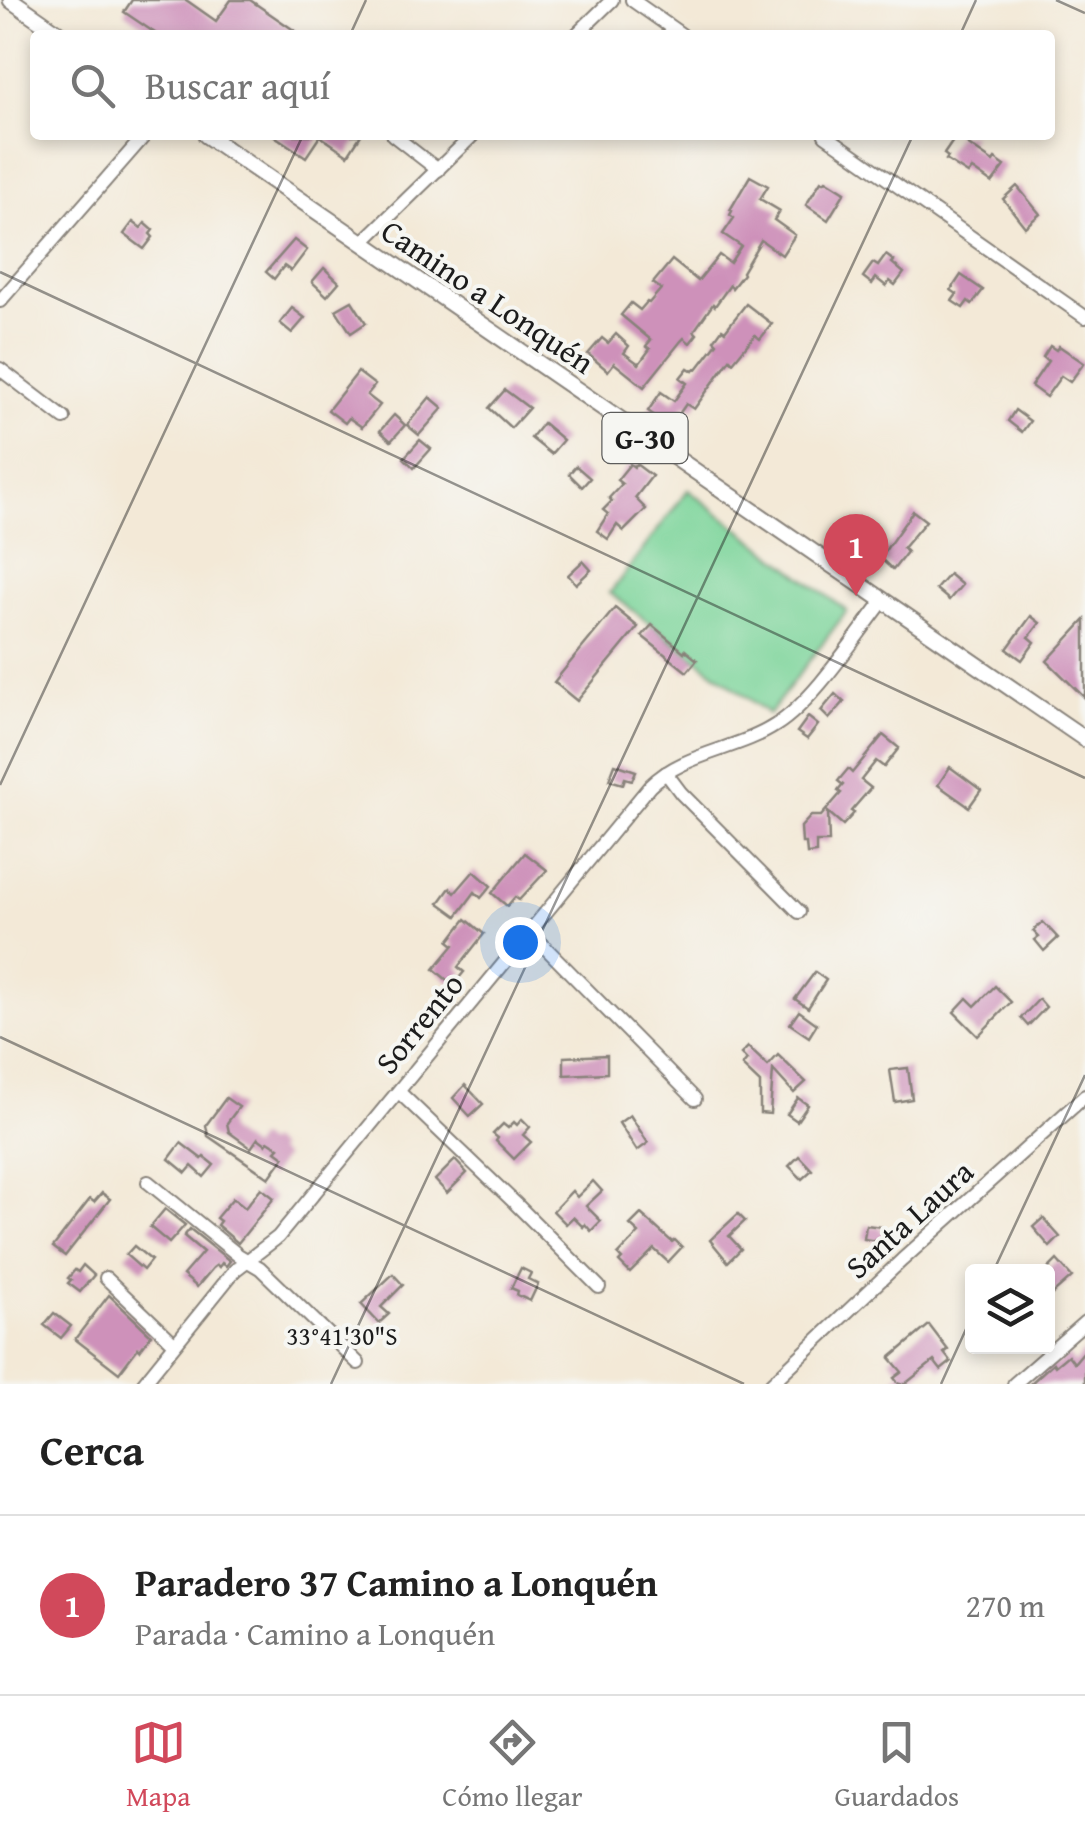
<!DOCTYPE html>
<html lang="es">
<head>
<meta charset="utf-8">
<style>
  body { margin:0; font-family:"Gentium Book Plus",serif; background:#f6f6f6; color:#222 }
  .controls { position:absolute; right:30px; bottom:30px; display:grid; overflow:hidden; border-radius:10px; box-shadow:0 5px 15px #0003 }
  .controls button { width:90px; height:90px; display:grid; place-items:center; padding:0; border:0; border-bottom:2px solid #e0e0e0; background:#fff; color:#222; font:50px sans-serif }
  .you { position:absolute; left:520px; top:942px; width:35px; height:35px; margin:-25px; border:8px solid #fff; border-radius:50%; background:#1a73e8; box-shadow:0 0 0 15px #1a73e833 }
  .badge { display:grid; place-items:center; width:65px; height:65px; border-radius:50%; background:#d1495b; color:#fff; font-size:32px; font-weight:700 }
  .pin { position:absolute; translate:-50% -82px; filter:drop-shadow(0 2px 5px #0008) }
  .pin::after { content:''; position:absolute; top:52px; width:35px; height:30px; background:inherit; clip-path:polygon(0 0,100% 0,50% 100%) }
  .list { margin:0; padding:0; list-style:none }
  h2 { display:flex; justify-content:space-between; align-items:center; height:130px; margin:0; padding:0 40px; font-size:42px }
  h2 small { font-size:32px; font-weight:400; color:#767676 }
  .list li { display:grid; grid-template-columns:65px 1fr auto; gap:30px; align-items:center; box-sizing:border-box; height:180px; padding:0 40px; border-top:2px solid #e0e0e0 }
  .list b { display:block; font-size:38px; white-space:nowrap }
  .list p { margin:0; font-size:32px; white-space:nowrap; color:#767676 }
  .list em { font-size:32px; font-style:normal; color:#767676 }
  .icon { flex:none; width:55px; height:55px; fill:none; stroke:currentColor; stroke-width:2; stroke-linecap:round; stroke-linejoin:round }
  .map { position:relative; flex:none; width:1085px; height:1384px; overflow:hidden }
  .search { position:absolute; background:#fff; box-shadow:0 5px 15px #0003; left:30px; right:30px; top:30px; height:110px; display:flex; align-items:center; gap:25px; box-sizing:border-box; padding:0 35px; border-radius:10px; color:#767676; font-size:38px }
  .sheet { height:310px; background:#fff }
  nav { display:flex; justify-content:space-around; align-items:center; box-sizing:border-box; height:140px; border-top:2px solid #e0e0e0; background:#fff; font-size:28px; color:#767676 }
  nav a { display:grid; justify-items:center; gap:5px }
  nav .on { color:#d1495b }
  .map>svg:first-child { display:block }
</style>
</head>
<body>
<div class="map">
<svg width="1085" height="1384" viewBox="0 0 1085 1384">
  <rect width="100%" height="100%" fill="#f6f6f2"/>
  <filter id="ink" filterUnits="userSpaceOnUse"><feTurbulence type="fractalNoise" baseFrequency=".01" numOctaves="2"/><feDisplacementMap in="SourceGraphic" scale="20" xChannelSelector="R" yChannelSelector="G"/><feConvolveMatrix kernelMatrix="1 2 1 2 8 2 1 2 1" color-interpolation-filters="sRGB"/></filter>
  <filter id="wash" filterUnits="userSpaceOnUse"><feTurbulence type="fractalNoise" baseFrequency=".0048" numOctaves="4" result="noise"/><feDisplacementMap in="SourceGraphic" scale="40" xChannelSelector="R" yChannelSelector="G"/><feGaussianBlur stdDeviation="2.25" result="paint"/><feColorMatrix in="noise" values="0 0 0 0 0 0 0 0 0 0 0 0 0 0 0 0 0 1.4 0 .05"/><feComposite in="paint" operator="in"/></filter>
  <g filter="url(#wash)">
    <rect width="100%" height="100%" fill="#f3e9d7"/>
    <polygon fill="#7cd49a" stroke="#4c785b" stroke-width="2.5" points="688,490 847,611 769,714 610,593"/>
    <g id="blocks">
      <g fill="#ce91ba">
        <polygon points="132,0 186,0 216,21 231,0 250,0 301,35 158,35 124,12"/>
        <polygon points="273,135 361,135 348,155 320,136 306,157"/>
        <polygon points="957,135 973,135 967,144 993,162 995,159 1005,166 992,183 972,169 968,174 946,160 948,157 944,154"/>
        <polygon points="750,176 768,186 760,199 780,211 774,220 795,235 782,255 761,240 742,272 743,274 732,288 730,285 715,306 713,304 694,331 697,334 690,343 684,338 681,341 644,387 614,363 608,371 588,354 602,338 608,343 616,334 629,346 624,353 639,364 650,349 646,346 651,340 621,315 631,303 640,310 647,302 649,303 661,289 653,283 672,260 698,281 719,255 730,263 741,246 723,234 734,218 730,215 732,211 730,210"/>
        <polygon points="826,180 845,192 828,220 806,205 821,181 824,182"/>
        <polygon points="1017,186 1040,214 1025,227 1003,199"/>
        <polygon points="133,222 141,228 145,223 153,230 150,234 153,237 144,249 124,234"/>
        <polygon points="294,240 307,250 291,271 284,266 274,279 266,272"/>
        <polygon points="886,255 894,261 892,263 904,273 895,285 890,281 886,286 876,278 872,284 863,277 873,263 878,266"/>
        <polygon points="324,268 339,282 327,296 312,282"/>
        <polygon points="961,275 983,290 972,304 968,301 963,308 952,301 957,294 951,290"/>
        <polygon points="352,301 366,323 351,333 336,310"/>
        <polygon points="746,304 772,324 760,339 755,335 733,362 730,359 694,409 686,404 670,427 648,411 661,392 674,401 687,383 680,378 688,368 693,371 695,368 697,369 717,343 714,340 722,329 725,331"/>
        <polygon points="292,308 305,318 292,333 280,323"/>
        <polygon points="1050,346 1056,350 1059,346 1084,363 1070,382 1061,376 1046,397 1031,386 1048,361 1043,357"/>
        <polygon points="358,372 375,385 367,395 380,405 362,427 349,418 345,423 328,410"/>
        <polygon points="505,390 529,408 511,428 489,408"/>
        <polygon points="430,397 443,408 419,435 407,425"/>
        <polygon points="1015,410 1030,421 1022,432 1008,421"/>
        <polygon points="394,415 405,425 391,441 380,431"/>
        <polygon points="543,423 563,440 551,454 531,438"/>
        <polygon points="420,440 431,449 414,468 404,458"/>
        <polygon points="630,464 634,467 636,464 652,476 635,498 646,509 624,531 617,525 608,539 597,531 608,514 603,510 612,501 609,498 622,484 617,480"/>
        <polygon points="576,466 590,478 582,487 569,474"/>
        <polygon points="913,511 926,521 903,548 907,552 893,570 880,558"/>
        <polygon points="583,561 591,570 576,584 568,575"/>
        <polygon points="949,574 962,585 949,600 936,589"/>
        <polygon points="615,608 638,627 577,701 554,682"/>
        <polygon points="1031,616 1040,623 1029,637 1035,642 1022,660 1007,649"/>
        <polygon points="1085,620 1085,698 1047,661"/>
        <polygon points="652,625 684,652 685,650 697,660 687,672 642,636"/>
        <polygon points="835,694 844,702 829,719 821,711"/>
        <polygon points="808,717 818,725 807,739 797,732"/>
        <polygon points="883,735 899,748 884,767 876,761 861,780 871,788 851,811 854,813 843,825 828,812 829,842 816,842 816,853 807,854 806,843 802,843 801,827 811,816 821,816 841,793 838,791 843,785 838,781 848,769 852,773"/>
        <polygon points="615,764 636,771 632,780 625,778 623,784 609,780"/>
        <polygon points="950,767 981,790 969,807 938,785"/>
        <polygon points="525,853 547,870 519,900 515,897 507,906 492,893"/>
        <polygon points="474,871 491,886 481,898 475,892 457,916 439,903 450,888 455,893"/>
        <polygon points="466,919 484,934 458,967 464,972 453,985 434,969 454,945 449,941"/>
        <polygon points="1043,922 1058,938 1044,951 1035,940 1039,937 1033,931"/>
        <polygon points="815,972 826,980 808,1008 795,999"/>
        <polygon points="995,986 1011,1002 978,1036 954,1012 967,998 975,1006"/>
        <polygon points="1039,999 1046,1007 1028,1026 1021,1018"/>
        <polygon points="799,1011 817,1024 809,1037 790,1024"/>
        <polygon points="748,1047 768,1066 778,1055 806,1082 794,1093 773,1070 770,1114 760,1113 760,1083 742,1066 747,1060 741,1054"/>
        <polygon points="607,1055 607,1073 564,1075 564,1057"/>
        <polygon points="908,1068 912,1099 895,1102 890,1070"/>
        <polygon points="465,1085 483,1104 470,1116 453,1098"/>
        <polygon points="226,1098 239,1107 227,1123 229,1132 251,1148 258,1138 266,1144 268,1141 279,1148 276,1151 284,1157 269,1178 208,1136 206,1125"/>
        <polygon points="798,1098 808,1105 797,1121 787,1114"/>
        <polygon points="630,1115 648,1143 637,1151 619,1123"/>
        <polygon points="522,1119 530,1127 523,1135 531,1142 514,1159 496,1141 498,1138 493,1134 503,1124 508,1128 514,1122 517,1125"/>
        <polygon points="181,1143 202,1159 204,1157 214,1165 204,1177 192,1166 186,1173 169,1159"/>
        <polygon points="799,1156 812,1170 802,1179 789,1166"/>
        <polygon points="455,1160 467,1173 447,1193 435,1180"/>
        <polygon points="593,1181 602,1191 586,1206 601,1221 591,1231 585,1224 583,1227 573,1217 566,1224 553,1211 572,1191 577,1197"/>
        <polygon points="261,1188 274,1198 238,1243 217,1225 220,1221 216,1218 233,1198 245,1208"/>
        <polygon points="102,1193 110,1199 65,1256 53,1247 90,1199 94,1202"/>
        <polygon points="165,1209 185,1225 169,1243 150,1227"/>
        <polygon points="641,1214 672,1242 675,1240 682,1247 668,1262 654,1249 630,1273 619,1262 622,1259 618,1255 639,1233 630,1225"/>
        <polygon points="738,1214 745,1221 729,1236 741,1249 728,1262 710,1240"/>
        <polygon points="1043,1218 1060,1237 1050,1247 1033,1227"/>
        <polygon points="866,1225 882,1227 881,1231 885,1232 884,1242 864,1239"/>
        <polygon points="190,1229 230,1261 226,1266 222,1263 219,1267 217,1265 213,1268 197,1287 183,1275 203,1252 184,1236"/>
        <polygon points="134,1246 151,1260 143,1270 126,1255"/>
        <polygon points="1057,1260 1072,1277 1048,1298 1048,1269"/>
        <polygon points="83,1265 94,1275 80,1292 68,1283 71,1280 68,1278 75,1270 78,1272"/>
        <polygon points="521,1268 531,1273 528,1279 538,1284 530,1301 517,1295 518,1291 511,1288"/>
        <polygon points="393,1274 403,1285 381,1307 389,1314 379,1323 361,1304"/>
        <polygon points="109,1295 151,1335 140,1350 138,1348 119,1373 75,1339"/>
        <polygon points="54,1313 71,1326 61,1338 44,1325"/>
        <polygon points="929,1325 948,1350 944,1353 951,1362 941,1370 934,1361 905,1384 899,1384 894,1378 902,1372 890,1358"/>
        <polygon points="1085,1350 1085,1384 1030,1384 1053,1363 1055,1366 1068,1355 1074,1363"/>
      </g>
    </g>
  </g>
  <g filter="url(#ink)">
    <use href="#blocks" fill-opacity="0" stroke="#88827a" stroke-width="2.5"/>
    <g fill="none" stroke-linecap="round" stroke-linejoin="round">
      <g stroke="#88827a" stroke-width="16">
        <g id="minor">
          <polyline points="632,0 682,35"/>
          <polyline points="576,35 612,0"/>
          <polyline points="393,135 438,170"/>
          <polyline points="825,135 1085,317"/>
          <polyline points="362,243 473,135"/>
          <polyline points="0,301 145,135"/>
          <polyline points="0,369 64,418"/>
          <polyline points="666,773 681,793 799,912"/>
          <polyline points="530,932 695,1099"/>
          <polyline points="399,1092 514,1202 599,1287"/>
          <polyline points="148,1182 238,1255 260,1268 358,1363"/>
          <polyline points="106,1278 175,1344"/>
          <path d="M143,1384l92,-114 43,-33 372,-451c33,-33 88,-36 126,-61 38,-24 79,-88 107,-124"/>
          <polyline points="771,1384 902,1260 1085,1096"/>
          <polyline points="1014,1384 1085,1322"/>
        </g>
      </g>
      <g stroke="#88827a" stroke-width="19">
        <g id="major">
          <polyline points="11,0 61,35"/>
          <polyline points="206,135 1085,739"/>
        </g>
      </g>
      <use href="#minor" stroke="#fff" stroke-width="12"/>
      <use href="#major" stroke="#fff" stroke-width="15"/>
    </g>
  </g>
  <path fill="none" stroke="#1c1c1c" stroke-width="2.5" stroke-opacity="0.45" d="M1056,0l29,13M350,35l16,-35M960,35l16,-35M0,272l1085,506M0,785l303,-650M0,1037l744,347M993,1272l92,-197M331,1384l582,-1249M941,1384l31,-68"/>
  <g text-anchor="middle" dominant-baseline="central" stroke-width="8" stroke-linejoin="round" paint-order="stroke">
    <rect fill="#f6f6f2" stroke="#5d5d5c" stroke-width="2.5" x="602.5" y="413" width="85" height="50" rx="8"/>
    <g font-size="30" font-weight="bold" fill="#1c1c1c">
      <text x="645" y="438">G-30</text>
    </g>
    <g font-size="32" fill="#1c1c1c" stroke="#f6f6f2">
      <text transform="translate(488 296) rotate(34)">Camino a Lonquén</text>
      <text transform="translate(419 1023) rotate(-51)">Sorrento</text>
      <text transform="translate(909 1219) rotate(-42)">Santa Laura</text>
    </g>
  </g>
  <g font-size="25" text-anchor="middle" fill="#1c1c1c" stroke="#f6f6f2" stroke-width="8" stroke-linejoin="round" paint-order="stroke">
    <text x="342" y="1345">33°41'30"S</text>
  </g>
</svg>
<div class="controls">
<button><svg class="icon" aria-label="layers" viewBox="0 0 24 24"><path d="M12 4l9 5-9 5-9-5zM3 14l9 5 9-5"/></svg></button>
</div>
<div class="you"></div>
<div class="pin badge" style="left:856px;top:596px">1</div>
<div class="search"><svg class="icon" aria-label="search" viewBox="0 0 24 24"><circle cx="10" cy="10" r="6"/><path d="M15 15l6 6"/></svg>Buscar aquí</div>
</div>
<section class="sheet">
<h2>Cerca<small></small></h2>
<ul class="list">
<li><span class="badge">1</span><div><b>Paradero 37 Camino a Lonquén</b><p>Parada · Camino a Lonquén</p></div><em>270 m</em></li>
</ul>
</section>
<nav>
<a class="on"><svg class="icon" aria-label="map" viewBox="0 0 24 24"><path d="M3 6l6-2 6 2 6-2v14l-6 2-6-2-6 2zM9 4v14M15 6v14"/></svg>Mapa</a>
<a><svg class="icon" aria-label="directions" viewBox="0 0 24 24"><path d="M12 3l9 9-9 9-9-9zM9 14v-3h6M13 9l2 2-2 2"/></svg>Cómo llegar</a>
<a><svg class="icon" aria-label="saved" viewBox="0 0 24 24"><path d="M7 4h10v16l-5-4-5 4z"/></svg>Guardados</a>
</nav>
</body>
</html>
